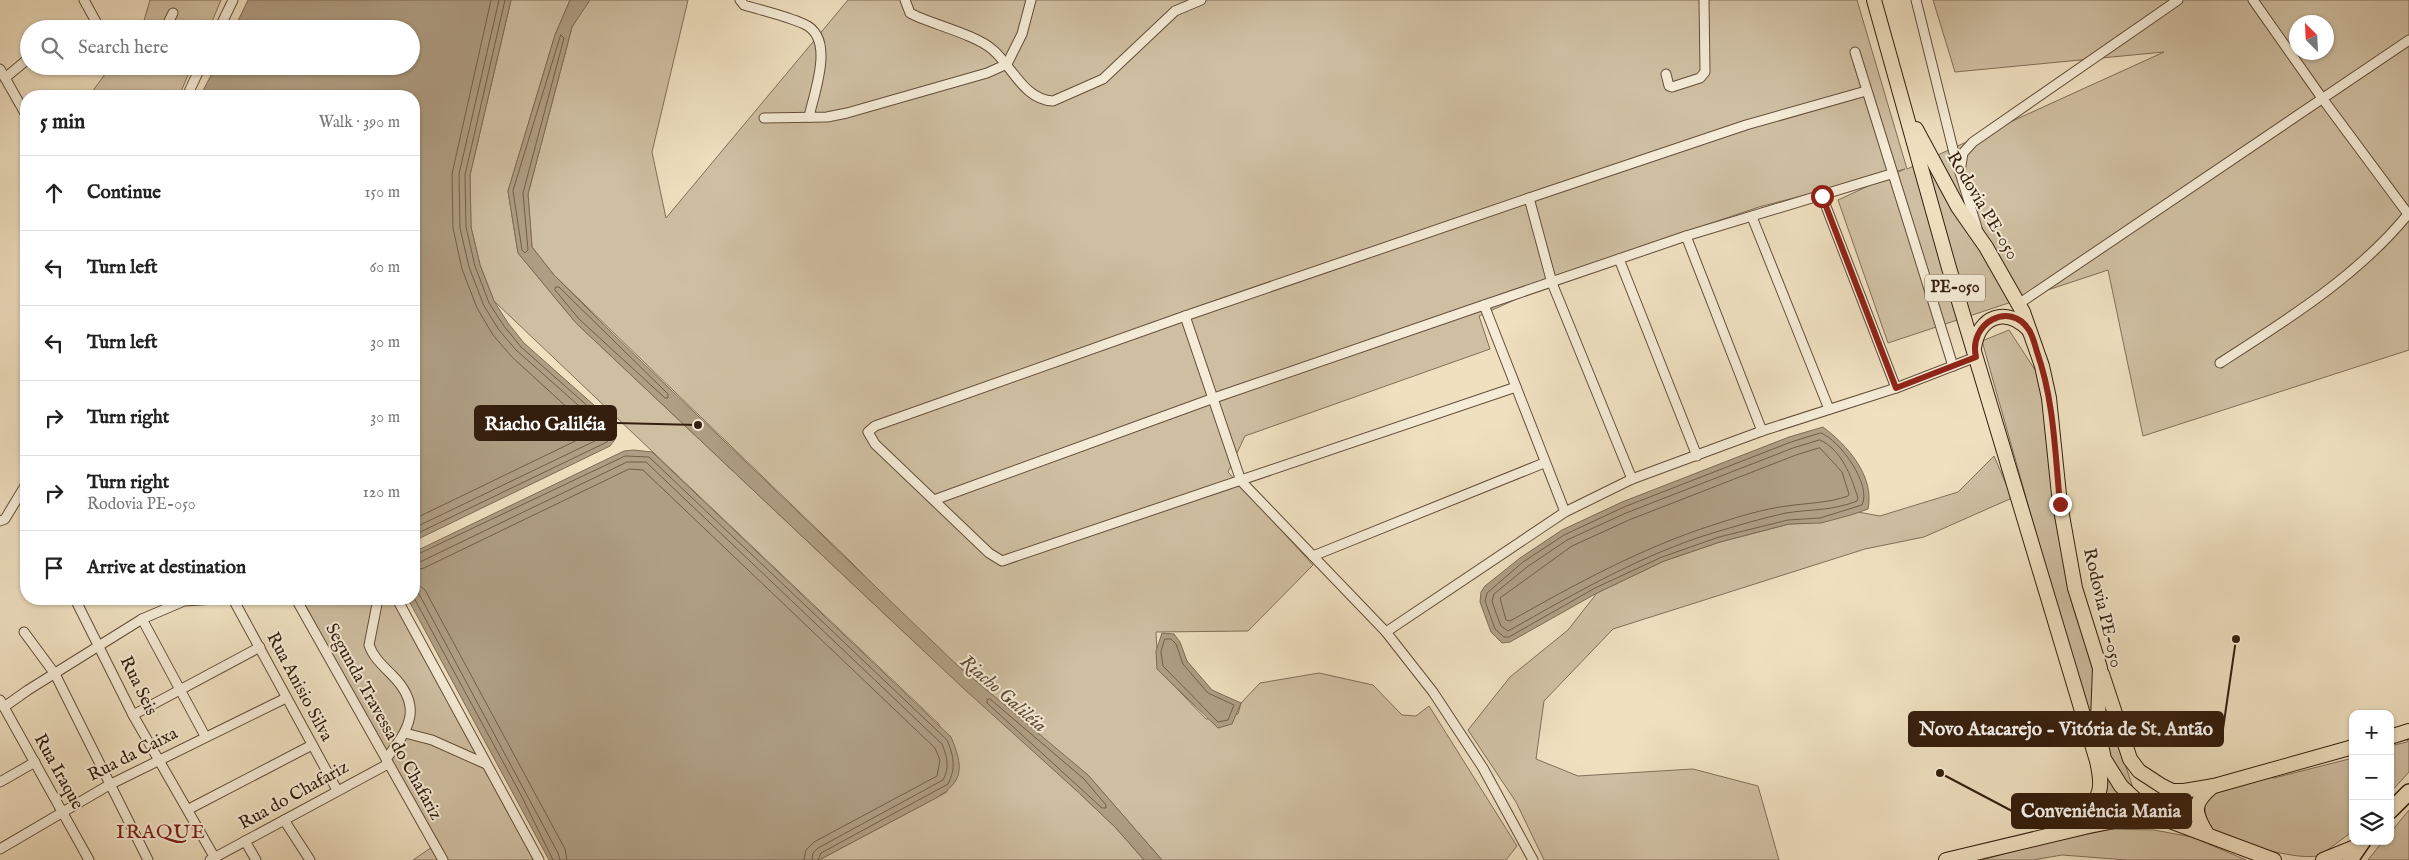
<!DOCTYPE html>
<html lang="en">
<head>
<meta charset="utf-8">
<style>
  body { margin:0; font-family:"IM FELL English",serif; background:#f6f6f6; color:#222 }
  .controls { position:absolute; right:15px; bottom:15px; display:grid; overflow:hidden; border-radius:10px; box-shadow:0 1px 4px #0004 }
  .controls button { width:45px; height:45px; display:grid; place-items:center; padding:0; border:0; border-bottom:1px solid #e0e0e0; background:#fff; color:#222; font:25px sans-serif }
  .compass { position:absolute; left:2289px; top:15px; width:45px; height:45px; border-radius:50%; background:#fff; box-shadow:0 1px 4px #0004; rotate:336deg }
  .stop { position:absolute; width:15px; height:15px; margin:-11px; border:4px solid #8f2418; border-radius:50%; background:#fff }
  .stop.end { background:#8f2418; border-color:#fff; box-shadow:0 1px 5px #0008 }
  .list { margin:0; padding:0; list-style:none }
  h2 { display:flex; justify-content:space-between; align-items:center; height:65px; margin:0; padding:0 20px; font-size:21px }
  h2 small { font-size:16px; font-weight:400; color:#767676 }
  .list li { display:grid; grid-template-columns:32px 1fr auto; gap:15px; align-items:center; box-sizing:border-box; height:75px; padding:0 20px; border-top:1px solid #e0e0e0 }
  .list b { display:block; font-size:19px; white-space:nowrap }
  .list p { margin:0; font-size:16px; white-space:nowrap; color:#767676 }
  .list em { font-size:16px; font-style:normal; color:#767676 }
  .icon { flex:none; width:28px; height:28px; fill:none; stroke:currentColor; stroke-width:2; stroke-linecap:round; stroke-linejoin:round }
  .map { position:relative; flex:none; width:2409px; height:860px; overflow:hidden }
  .search { position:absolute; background:#fff; box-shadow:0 1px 4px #0004; left:20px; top:20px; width:400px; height:55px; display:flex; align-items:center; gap:12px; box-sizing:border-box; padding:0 18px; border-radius:28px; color:#767676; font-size:19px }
  .panel { position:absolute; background:#fff; box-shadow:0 1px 4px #0004; left:20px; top:90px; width:400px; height:515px; border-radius:20px }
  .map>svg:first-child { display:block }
</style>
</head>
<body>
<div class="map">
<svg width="2409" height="860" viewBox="0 0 2409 860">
  <rect width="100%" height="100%" fill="#efe0c0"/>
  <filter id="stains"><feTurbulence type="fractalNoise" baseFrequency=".004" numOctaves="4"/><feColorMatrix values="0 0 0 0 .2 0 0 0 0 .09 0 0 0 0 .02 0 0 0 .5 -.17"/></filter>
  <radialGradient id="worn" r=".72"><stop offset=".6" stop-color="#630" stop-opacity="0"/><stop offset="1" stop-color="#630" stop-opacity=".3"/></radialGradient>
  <g fill="#cfbfa2" stroke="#826e58" fill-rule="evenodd">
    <polygon points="150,0 221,0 209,29 139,29 143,24"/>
    <polygon points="511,0 570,0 555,35 508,191 518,253 576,323 894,623 1077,791 1115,827 1144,860 819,860 947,792 939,724 494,301 480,265 471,227 470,175"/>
    <path d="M588,0h100l-36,152 14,66 182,-218h1009l50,169 257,-117 -209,20 -22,-72h476v350l-266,86 -35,-166 -220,73 -50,-143 67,-31 -146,38 -154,52 -126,57 11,33 -245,87 -17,36 85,93 -65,66 -92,1 2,37 48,50 32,-5 3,-11 19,-20 59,-10 54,12 29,30 14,1 13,-10 88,140 -11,14h-344l-74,-85 -139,-110 -97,-102 -298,-288 -22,-28 -4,-53 44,-167zM2296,22h30v30h-30z"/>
    <polygon points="111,66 192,66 179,96 89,96"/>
    <polygon points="2009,330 2039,376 2061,545 2073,607 2138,803 2145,810 2080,823 2103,771 1982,341"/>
    <polygon points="1994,456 2012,498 1924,537 1865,549 1613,629 1544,701 1536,759 1578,776 1693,769 1758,786 1779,860 1544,860 1516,802 1468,730 1510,677 1568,630 1597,593 1664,561 1720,542 1789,524 1810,523 1858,512 1880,516 1958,492"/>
    <polygon points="302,599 397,599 537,860 413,860 435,845"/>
    <polygon points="2409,737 2409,772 2390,793 2390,746 2407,742"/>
    <path d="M2353,758v73c-11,8 -23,18 -35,25 -28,4 -79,-14 -106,-24 -7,-17 -12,-28 3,-41l47,-16 12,3z"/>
    <polygon points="2409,810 2409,860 2368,860 2383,841 2390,841 2390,833"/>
    <polygon points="2112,829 2154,830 2192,837 2246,860 2127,860 2062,855 2033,860 1982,860 2044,843"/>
  </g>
  <g fill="#af9e83" stroke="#7e6b54">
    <path d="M248,0h263l-41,175 1,52 9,38 14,36 14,22 16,20 89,79c5,10 5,15 -3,24l-196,95v-445h-214l16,-30h195v-37h-177z"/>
    <polygon points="570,0 590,0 572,27 528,194 532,247 554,275 615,336 957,665 1088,775 1162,860 1144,860 1115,827 1077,791 963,688 576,323 518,253 508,191 555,35"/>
    <path d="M1823,427c24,18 52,49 45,82l-17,6 -30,8 -32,1 -69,18 -56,19 -67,32 -87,49 -8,1 -11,-11 -11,-30 1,-10 4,-6 35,-28 42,-28 60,-28 167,-65z"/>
    <path d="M634,450l18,2 299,285c12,29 14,44 -15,61l-117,62h-270l-141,-261h6v-47l210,-101z"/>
    <polygon points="1162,633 1174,634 1180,642 1187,661 1212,690 1241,703 1232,724 1218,728 1157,669 1156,651"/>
  </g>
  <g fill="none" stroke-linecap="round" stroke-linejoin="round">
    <g stroke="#725e48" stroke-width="1">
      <polygon points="561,35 564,38 523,193 528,250 525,253 522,250 513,191"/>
      <polygon points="556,287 559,287 668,394 668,398 665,398 579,319 555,290"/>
      <path d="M1821,433c19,7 51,52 41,72l-42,13 -32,2 -69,17 -57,20 -67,31 -86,49h-5l-9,-8 -10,-28 2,-8 36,-31 41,-27 60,-28 167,-65z"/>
      <path d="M1820,440c22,10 31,36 38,58l-1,3c-25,10 -46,8 -71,12 -23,5 -47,12 -70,19 -74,22 -140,61 -208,99l-7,-5 -5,-13 -4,-12 2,-7 33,-27 40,-27 59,-27 167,-65z"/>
      <path d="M1820,448l22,24 7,22 -1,2c-20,7 -40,7 -61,10 -24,3 -50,11 -74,19 -72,23 -137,59 -203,96l-4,-1 -6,-22 72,-52 57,-26 167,-65z"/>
      <polyline points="414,519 594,432 512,357 493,335 477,308 462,269 453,228 452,174 491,0"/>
      <polyline points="414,528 603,437 606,434 604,428 516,350 499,330 484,306 469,267 460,228 459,174 499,0"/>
      <polyline points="414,535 607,442 612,436 609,425 521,347 504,326 489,303 475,266 466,227 465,175 505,0"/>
      <path d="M414,556l211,-100 24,1 298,283c7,17 9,28 1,44l-127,69 -3,7"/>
      <path d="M414,563l6,-1 207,-100h19l296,282c5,13 8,23 1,36l-125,68 -5,5 -1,7"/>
      <polyline points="414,570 424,568 629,469 643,470 935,748 940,760 937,776 814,842 806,850 804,860"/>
      <polyline points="414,581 425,590 565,849 567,860"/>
      <polyline points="414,589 419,594 558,853 560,860"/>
      <polyline points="414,598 521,795 553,860"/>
      <polygon points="1165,639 1171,639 1176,644 1183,664 1208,693 1234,705 1228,720 1218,722 1163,666 1161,652"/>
      <polygon points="990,699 1084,779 1106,805 1106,808 1102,808 987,703 987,700"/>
    </g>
    <g stroke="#634e3a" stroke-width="11">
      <g id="minor">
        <polyline points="84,0 100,29"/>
        <path d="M740,0l4,5c20,6 42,11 60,19 32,14 10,68 5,93"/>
        <path d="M905,0l5,13 6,3c20,9 62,20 77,34 19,16 31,50 60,51l50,-22 72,-68 26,-11"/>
        <polyline points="1916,0 1954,153 1977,228"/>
        <polyline points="2253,0 2322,98 2408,214"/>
        <polyline points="165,29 173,13"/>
        <polyline points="219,29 233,0"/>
        <polyline points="1855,52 1953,366"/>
        <polyline points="0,69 26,115"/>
        <polyline points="1666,74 1669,86 1672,87 1700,78 1705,72 1704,0"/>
        <polyline points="5,78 29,58"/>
        <polyline points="187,96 201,66"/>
        <polyline points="764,118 827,117 847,113 987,73 1007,64 1022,34 1031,0"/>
        <polyline points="1960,172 1963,153 1973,142 2178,0"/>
        <polyline points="1822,196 1896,388"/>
        <polyline points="1529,198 1552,283 1632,479"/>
        <polyline points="1752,217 1829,409"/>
        <polyline points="1686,236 1762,431"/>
        <polyline points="1619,259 1697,456"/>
        <polyline points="2020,303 2409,40"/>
        <polyline points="1484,305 1565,512"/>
        <polyline points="1185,316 1241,481 1386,632 1433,692 1483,768 1533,860"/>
        <path d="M2220,363c67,-43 139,-88 189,-150"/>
        <polyline points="1516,387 1002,561 989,553 875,444 868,432 875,426 1185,316 1529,198 1746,125 1866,91"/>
        <polyline points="934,500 1214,398 1484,305 1686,236 1891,174"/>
        <polyline points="0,521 5,519 26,484"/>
        <polyline points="1313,556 1544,463"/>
        <polyline points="233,599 337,790"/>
        <polyline points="296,599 443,860"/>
        <path d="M378,599l-9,46c4,12 14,21 23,30 32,32 17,54 -6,84"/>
        <polyline points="397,599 539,860"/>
        <polyline points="77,603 133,715 216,860"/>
        <polyline points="142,619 205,736"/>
        <polyline points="24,632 55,674 148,860"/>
        <polyline points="1386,632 1565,512 1632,479 1762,431 1896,388 1976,357"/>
        <polyline points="0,700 89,860"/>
        <polyline points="4,707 28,690 142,619 184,601 216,599"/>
        <polyline points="133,715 260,647"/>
        <polyline points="405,733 432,740 486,764"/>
        <polyline points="0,782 35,762"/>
        <polyline points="189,809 312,745"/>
        <polyline points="284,820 310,860"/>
        <polyline points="245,841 256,860"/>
        <polyline points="0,849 109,785 286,698"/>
        <polyline points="210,860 388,764"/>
      </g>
    </g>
    <g stroke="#341e0d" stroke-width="16">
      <g id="primary">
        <path d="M1874,0l75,268 148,493c2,10 5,21 2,31 -5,17 -26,32 -41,41"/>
        <polyline points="1916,129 1958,207 1986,247 2023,312 2042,366 2049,398 2060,504 2075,588 2100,668 2098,720 2101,745 2104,759 2121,786 2151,814"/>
        <path d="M1974,348c5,-32 32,-42 55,-18"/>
        <polyline points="2102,674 2130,759 2139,771 2162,786 2172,791 2184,791 2214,786 2353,747"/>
        <polyline points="2390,737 2409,731"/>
        <path d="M2207,834c-14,-23 -15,-30 6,-48"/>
        <polyline points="1946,860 2089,826 2151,814 2274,860"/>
        <polyline points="2323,860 2360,845"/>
      </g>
    </g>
    <g stroke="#341e0d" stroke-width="18">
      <g id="trunk">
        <polyline points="2390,811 2409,792"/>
        <polyline points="2350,860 2363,841"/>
      </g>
    </g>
    <use href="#minor" stroke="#f5ebd6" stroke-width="9"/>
    <use href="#primary" stroke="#efe0c0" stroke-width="14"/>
    <use href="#trunk" stroke="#efe0c0" stroke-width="15"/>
  </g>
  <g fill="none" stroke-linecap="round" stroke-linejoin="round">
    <path stroke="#8f2418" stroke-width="6" d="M1822,196l74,192 80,-31c-8,-34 34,-57 53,-27 4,6 6,15 8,22 17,48 18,101 23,152"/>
  </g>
  <g text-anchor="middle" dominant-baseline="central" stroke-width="4" stroke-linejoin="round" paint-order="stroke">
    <rect fill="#f5ebd6" stroke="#6e5c49" stroke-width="1" x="1925" y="274.5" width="60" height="27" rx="4"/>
    <g font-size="16" font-weight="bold" fill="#341e0d">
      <text x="1955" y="288">PE-050</text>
    </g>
    <g font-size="18" fill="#341e0d" stroke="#f5ebd6">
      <text transform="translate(1982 206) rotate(59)">Rodovia PE-050</text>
      <text transform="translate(2102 608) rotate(77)">Rodovia PE-050</text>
      <text transform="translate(138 686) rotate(64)">Rua Seis</text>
      <text transform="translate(299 687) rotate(62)">Rua Anisio Silva</text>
      <text transform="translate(383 722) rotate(61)">Segunda Travessa do Chafariz</text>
      <text transform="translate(133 755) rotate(-27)">Rua da Caixa</text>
      <text transform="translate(58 772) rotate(61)">Rua Iraque</text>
      <text transform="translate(294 796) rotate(-29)">Rua do Chafariz</text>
    </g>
    <g font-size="19" font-style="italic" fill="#5f4b36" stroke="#f5ebd6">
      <text transform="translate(1003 694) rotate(41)">Riacho Galiléia</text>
    </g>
    <g font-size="20" letter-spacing="1" fill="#7a1f14" stroke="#f5ebd6">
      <text x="161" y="832">IRAQUE</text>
    </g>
  </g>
  <path fill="none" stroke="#341e0d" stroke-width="2" d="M698 425L616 423M2236 639L2223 729M1940 773L2012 811"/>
  <g fill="#341e0d" stroke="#f5ebd6" stroke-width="2">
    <circle cx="698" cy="425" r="5"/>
    <circle cx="2236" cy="639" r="5"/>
    <circle cx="1940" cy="773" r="5"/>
  </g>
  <g fill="#341e0d" stroke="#341e0d" stroke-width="2">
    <rect x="475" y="406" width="141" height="34" rx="5"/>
    <rect x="1909" y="712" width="314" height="34" rx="5"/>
    <rect x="2012" y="794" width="179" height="34" rx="5"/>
  </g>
  <g font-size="19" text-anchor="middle" font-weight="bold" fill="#fff">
    <text x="545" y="430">Riacho Galiléia</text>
    <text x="2066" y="735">Novo Atacarejo - Vitória de St. Antão</text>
    <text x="2101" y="817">Conveniência Mania</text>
  </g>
  <rect width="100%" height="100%" filter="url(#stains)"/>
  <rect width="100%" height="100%" fill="url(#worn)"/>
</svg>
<div class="controls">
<button>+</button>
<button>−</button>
<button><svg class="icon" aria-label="layers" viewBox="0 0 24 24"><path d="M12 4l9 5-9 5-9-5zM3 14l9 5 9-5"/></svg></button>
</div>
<svg class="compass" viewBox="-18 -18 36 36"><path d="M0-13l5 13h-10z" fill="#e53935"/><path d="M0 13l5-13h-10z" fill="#767676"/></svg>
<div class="stop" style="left:1822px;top:196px"></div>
<div class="stop end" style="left:2060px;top:504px"></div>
<div class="search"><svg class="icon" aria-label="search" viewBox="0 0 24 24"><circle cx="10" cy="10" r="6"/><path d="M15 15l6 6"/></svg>Search here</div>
<section class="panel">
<h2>5 min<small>Walk · 390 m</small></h2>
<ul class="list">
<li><svg class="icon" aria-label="ahead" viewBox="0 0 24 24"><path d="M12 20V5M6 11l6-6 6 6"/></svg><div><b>Continue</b></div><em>150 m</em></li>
<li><svg class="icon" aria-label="left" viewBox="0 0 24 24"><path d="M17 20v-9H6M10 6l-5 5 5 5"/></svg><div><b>Turn left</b></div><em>60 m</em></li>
<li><svg class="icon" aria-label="left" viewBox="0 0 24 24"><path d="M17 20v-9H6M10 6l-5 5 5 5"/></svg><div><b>Turn left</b></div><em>30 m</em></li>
<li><svg class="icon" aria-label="right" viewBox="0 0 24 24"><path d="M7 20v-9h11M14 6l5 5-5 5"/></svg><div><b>Turn right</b></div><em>30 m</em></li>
<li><svg class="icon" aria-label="right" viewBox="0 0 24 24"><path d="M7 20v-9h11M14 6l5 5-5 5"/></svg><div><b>Turn right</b><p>Rodovia PE-050</p></div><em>120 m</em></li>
<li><svg class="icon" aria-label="arrive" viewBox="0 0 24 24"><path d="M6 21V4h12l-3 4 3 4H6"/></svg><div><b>Arrive at destination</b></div></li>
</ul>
</section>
</div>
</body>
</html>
